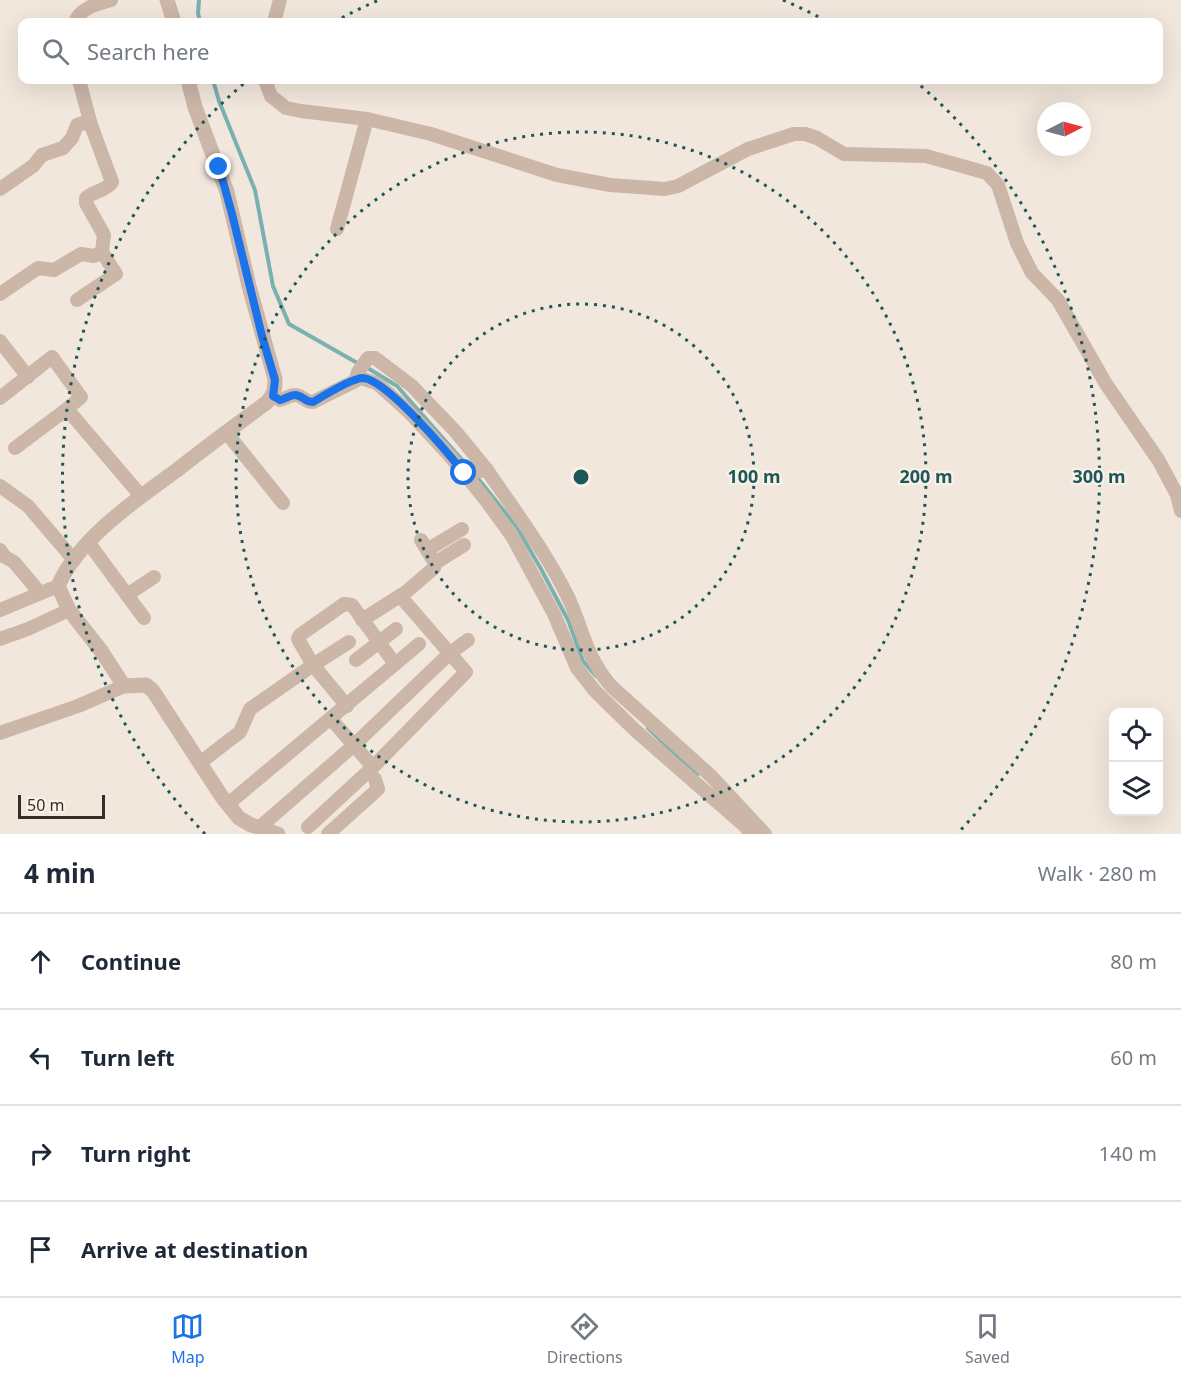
<!DOCTYPE html>
<html lang="en">
<head>
<meta charset="utf-8">
<style>
  body { margin:0; font-family:"Noto Sans",sans-serif; background:#f2f2f3; color:#1f2937 }
  .controls { position:absolute; right:18px; bottom:18px; display:grid; overflow:hidden; border-radius:12px; box-shadow:0 6px 24px #0002 }
  .controls button { width:54px; height:54px; display:grid; place-items:center; padding:0; border:0; border-bottom:2px solid #e0e1e3; background:#fff; color:#1f2937; font:30px sans-serif }
  .compass { position:absolute; left:1037px; top:102px; width:54px; height:54px; border-radius:50%; background:#fff; box-shadow:0 6px 24px #0002; rotate:84deg }
  .scale { position:absolute; left:18px; bottom:15px; width:87px; box-sizing:border-box; padding-left:6px; border:3px solid #372c28; border-top:0; font-size:16px; line-height:21px; white-space:nowrap; color:#372c28; -webkit-text-stroke:4px #faf1e8; paint-order:stroke }
  .stop { position:absolute; width:18px; height:18px; margin:-14px; border:4px solid #1a73e8; border-radius:50%; background:#fff }
  .stop.end { background:#1a73e8; border-color:#fff; box-shadow:0 2px 6px #0008 }
  .list { margin:0; padding:0; list-style:none }
  h2 { display:flex; justify-content:space-between; align-items:center; height:78px; margin:0; padding:0 24px; font-size:26px }
  h2 small { font-size:20px; font-weight:400; color:#747a83 }
  .list li { display:grid; grid-template-columns:39px 1fr auto; gap:18px; align-items:center; box-sizing:border-box; height:96px; padding:0 24px; border-top:2px solid #e0e1e3 }
  .list b { display:block; font-size:22px; white-space:nowrap }
  .list em { font-size:20px; font-style:normal; color:#747a83 }
  .icon { flex:none; width:33px; height:33px; fill:none; stroke:currentColor; stroke-width:2; stroke-linecap:round; stroke-linejoin:round }
  .map { position:relative; flex:none; width:1181px; height:834px; overflow:hidden }
  .search { position:absolute; background:#fff; box-shadow:0 6px 24px #0002; left:18px; right:18px; top:18px; height:66px; display:flex; align-items:center; gap:15px; box-sizing:border-box; padding:0 21px; border-radius:12px; color:#747a83; font-size:22px }
  .sheet { height:462px; background:#fff }
  nav { display:flex; justify-content:space-around; align-items:center; box-sizing:border-box; height:84px; border-top:2px solid #e0e1e3; background:#fff; font-size:16px; color:#747a83 }
  nav a { display:grid; justify-items:center; gap:3px }
  nav .on { color:#1a73e8 }
  .map>svg:first-child { display:block }
</style>
</head>
<body>
<div class="map">
<svg width="1181" height="834" viewBox="0 0 1181 834">
  <rect width="100%" height="100%" fill="#f2e7dc"/>
  <g fill="none" stroke-linecap="round" stroke-linejoin="round">
    <g stroke="#7ab0b0" stroke-width="4">
      <polyline points="199,0 198,13 200,22"/>
      <polyline points="213,80 219,101 255,190 273,286 289,324 359,364"/>
      <polyline points="366,367 397,386 471,470"/>
      <polyline points="476,476 516,526 541,569 568,620 583,661 596,676"/>
      <polyline points="648,728 697,775"/>
    </g>
    <g stroke="#cbb6a7" stroke-width="14">
      <path d="M75,22c5,-14 22,-18 36,-22"/>
      <polyline points="274,22 280,0"/>
      <polyline points="265,80 271,96 286,108 301,111 367,119 431,134 557,175 610,185 665,189 678,186 748,149 794,134 805,134 817,138 844,154 926,156 987,173 998,185 1017,243 1032,273 1058,300 1106,384 1159,461 1177,495 1181,511"/>
      <polyline points="0,189 33,166 42,155 63,148 72,138 77,125 83,123 91,125"/>
      <polyline points="337,229 367,119"/>
      <polyline points="0,294 38,268 54,270 81,254 94,256 102,252"/>
      <path d="M77,300l39,-26 -14,-22 2,-17 -18,-32v-5c8,-7 20,-7 26,-16l-21,-57 -12,-45"/>
      <polyline points="0,341 28,377"/>
      <polyline points="356,379 358,372 368,358 375,358 412,386 456,432 487,470"/>
      <path d="M273,396l7,4c5,-1 10,-5 15,-5 7,0 10,7 18,7l48,-24 17,6 31,28 41,44 35,43 27,37 42,78 23,54 18,23 41,40 110,96 4,7"/>
      <polyline points="0,398 52,357 81,397 67,409 141,496"/>
      <polyline points="226,432 283,503"/>
      <polyline points="15,448 67,409"/>
      <path d="M464,473l23,-3c28,41 58,81 80,125 16,33 18,61 44,91l100,90 54,58"/>
      <polyline points="0,486 28,506 74,560"/>
      <polyline points="88,542 144,618"/>
      <polyline points="0,550 5,557 14,562 40,593"/>
      <polyline points="427,550 462,529"/>
      <polyline points="435,563 464,545"/>
      <polyline points="127,595 154,577"/>
      <polyline points="0,610 58,586"/>
      <polyline points="362,620 406,592 434,568 435,563 421,540"/>
      <polyline points="0,639 28,629 69,610"/>
      <polyline points="356,660 396,629"/>
      <polyline points="347,706 313,665 298,639 300,635 344,604 352,605 395,664"/>
      <polyline points="331,719 373,767"/>
      <polyline points="0,733 78,706 124,686"/>
      <polyline points="201,762 240,732 250,709 313,665 349,642"/>
      <polyline points="228,804 419,644"/>
      <polyline points="260,827 353,746 450,653 468,640"/>
      <polyline points="308,827 373,767 466,672 400,596"/>
      <polyline points="328,834 378,789 375,779"/>
    </g>
    <g stroke="#cbb6a7" stroke-width="15">
      <polyline points="167,0 174,22"/>
      <path d="M188,80l7,27 32,85 22,94 26,93c0,11 -1,16 -9,24 -30,22 -60,44 -89,67 -41,30 -98,68 -119,116l11,24 33,42 22,34 22,-1 7,6 69,106 17,21 12,7 27,9"/>
    </g>
  </g>
  <g fill="none" stroke-linecap="round" stroke-linejoin="round">
    <path stroke="#1a73e8" stroke-width="8" d="M219,167l13,47 30,122 13,44 -2,16 7,4c5,-1 10,-5 15,-5 7,0 10,7 18,7 10,-6 39,-24 50,-24 24,2 85,75 101,95"/>
  </g>
  <g fill="none" stroke="#1d5859" stroke-width="3" stroke-dasharray="3 6">
    <circle cx="581" cy="477" r="173"/>
    <circle cx="581" cy="477" r="345"/>
    <path d="M205 834A518 518 0 0 1 248 80M334 22A518 518 0 0 1 379 0M783 0A518 518 0 0 1 828 22M914 80A518 518 0 0 1 957 834"/>
  </g>
  <circle cx="581" cy="477" r="9" fill="#1d5859" stroke="#faf1e8" stroke-width="3"/>
  <g font-size="18" text-anchor="middle" font-weight="bold" fill="#1d5859" stroke="#faf1e8" stroke-width="4.5" stroke-linejoin="round" paint-order="stroke">
    <text x="754" y="483">100 m</text>
    <text x="926" y="483">200 m</text>
    <text x="1099" y="483">300 m</text>
  </g>
</svg>
<div class="controls">
<button><svg class="icon" aria-label="locate" viewBox="0 0 24 24"><circle cx="12" cy="12" r="6"/><path d="M12 2v4M12 18v4M2 12h4M18 12h4"/></svg></button>
<button><svg class="icon" aria-label="layers" viewBox="0 0 24 24"><path d="M12 4l9 5-9 5-9-5zM3 14l9 5 9-5"/></svg></button>
</div>
<svg class="compass" viewBox="-18 -18 36 36"><path d="M0-13l5 13h-10z" fill="#e53935"/><path d="M0 13l5-13h-10z" fill="#747a83"/></svg>
<div class="scale">50 m</div>
<div class="stop" style="left:464px;top:473px"></div>
<div class="stop end" style="left:219px;top:167px"></div>
<div class="search"><svg class="icon" aria-label="search" viewBox="0 0 24 24"><circle cx="10" cy="10" r="6"/><path d="M15 15l6 6"/></svg>Search here</div>
</div>
<section class="sheet">
<h2>4 min<small>Walk · 280 m</small></h2>
<ul class="list">
<li><svg class="icon" aria-label="ahead" viewBox="0 0 24 24"><path d="M12 20V5M6 11l6-6 6 6"/></svg><div><b>Continue</b></div><em>80 m</em></li>
<li><svg class="icon" aria-label="left" viewBox="0 0 24 24"><path d="M17 20v-9H6M10 6l-5 5 5 5"/></svg><div><b>Turn left</b></div><em>60 m</em></li>
<li><svg class="icon" aria-label="right" viewBox="0 0 24 24"><path d="M7 20v-9h11M14 6l5 5-5 5"/></svg><div><b>Turn right</b></div><em>140 m</em></li>
<li><svg class="icon" aria-label="arrive" viewBox="0 0 24 24"><path d="M6 21V4h12l-3 4 3 4H6"/></svg><div><b>Arrive at destination</b></div></li>
</ul>
</section>
<nav>
<a class="on"><svg class="icon" aria-label="map" viewBox="0 0 24 24"><path d="M3 6l6-2 6 2 6-2v14l-6 2-6-2-6 2zM9 4v14M15 6v14"/></svg>Map</a>
<a><svg class="icon" aria-label="directions" viewBox="0 0 24 24"><path d="M12 3l9 9-9 9-9-9zM9 14v-3h6M13 9l2 2-2 2"/></svg>Directions</a>
<a><svg class="icon" aria-label="saved" viewBox="0 0 24 24"><path d="M7 4h10v16l-5-4-5 4z"/></svg>Saved</a>
</nav>
</body>
</html>
